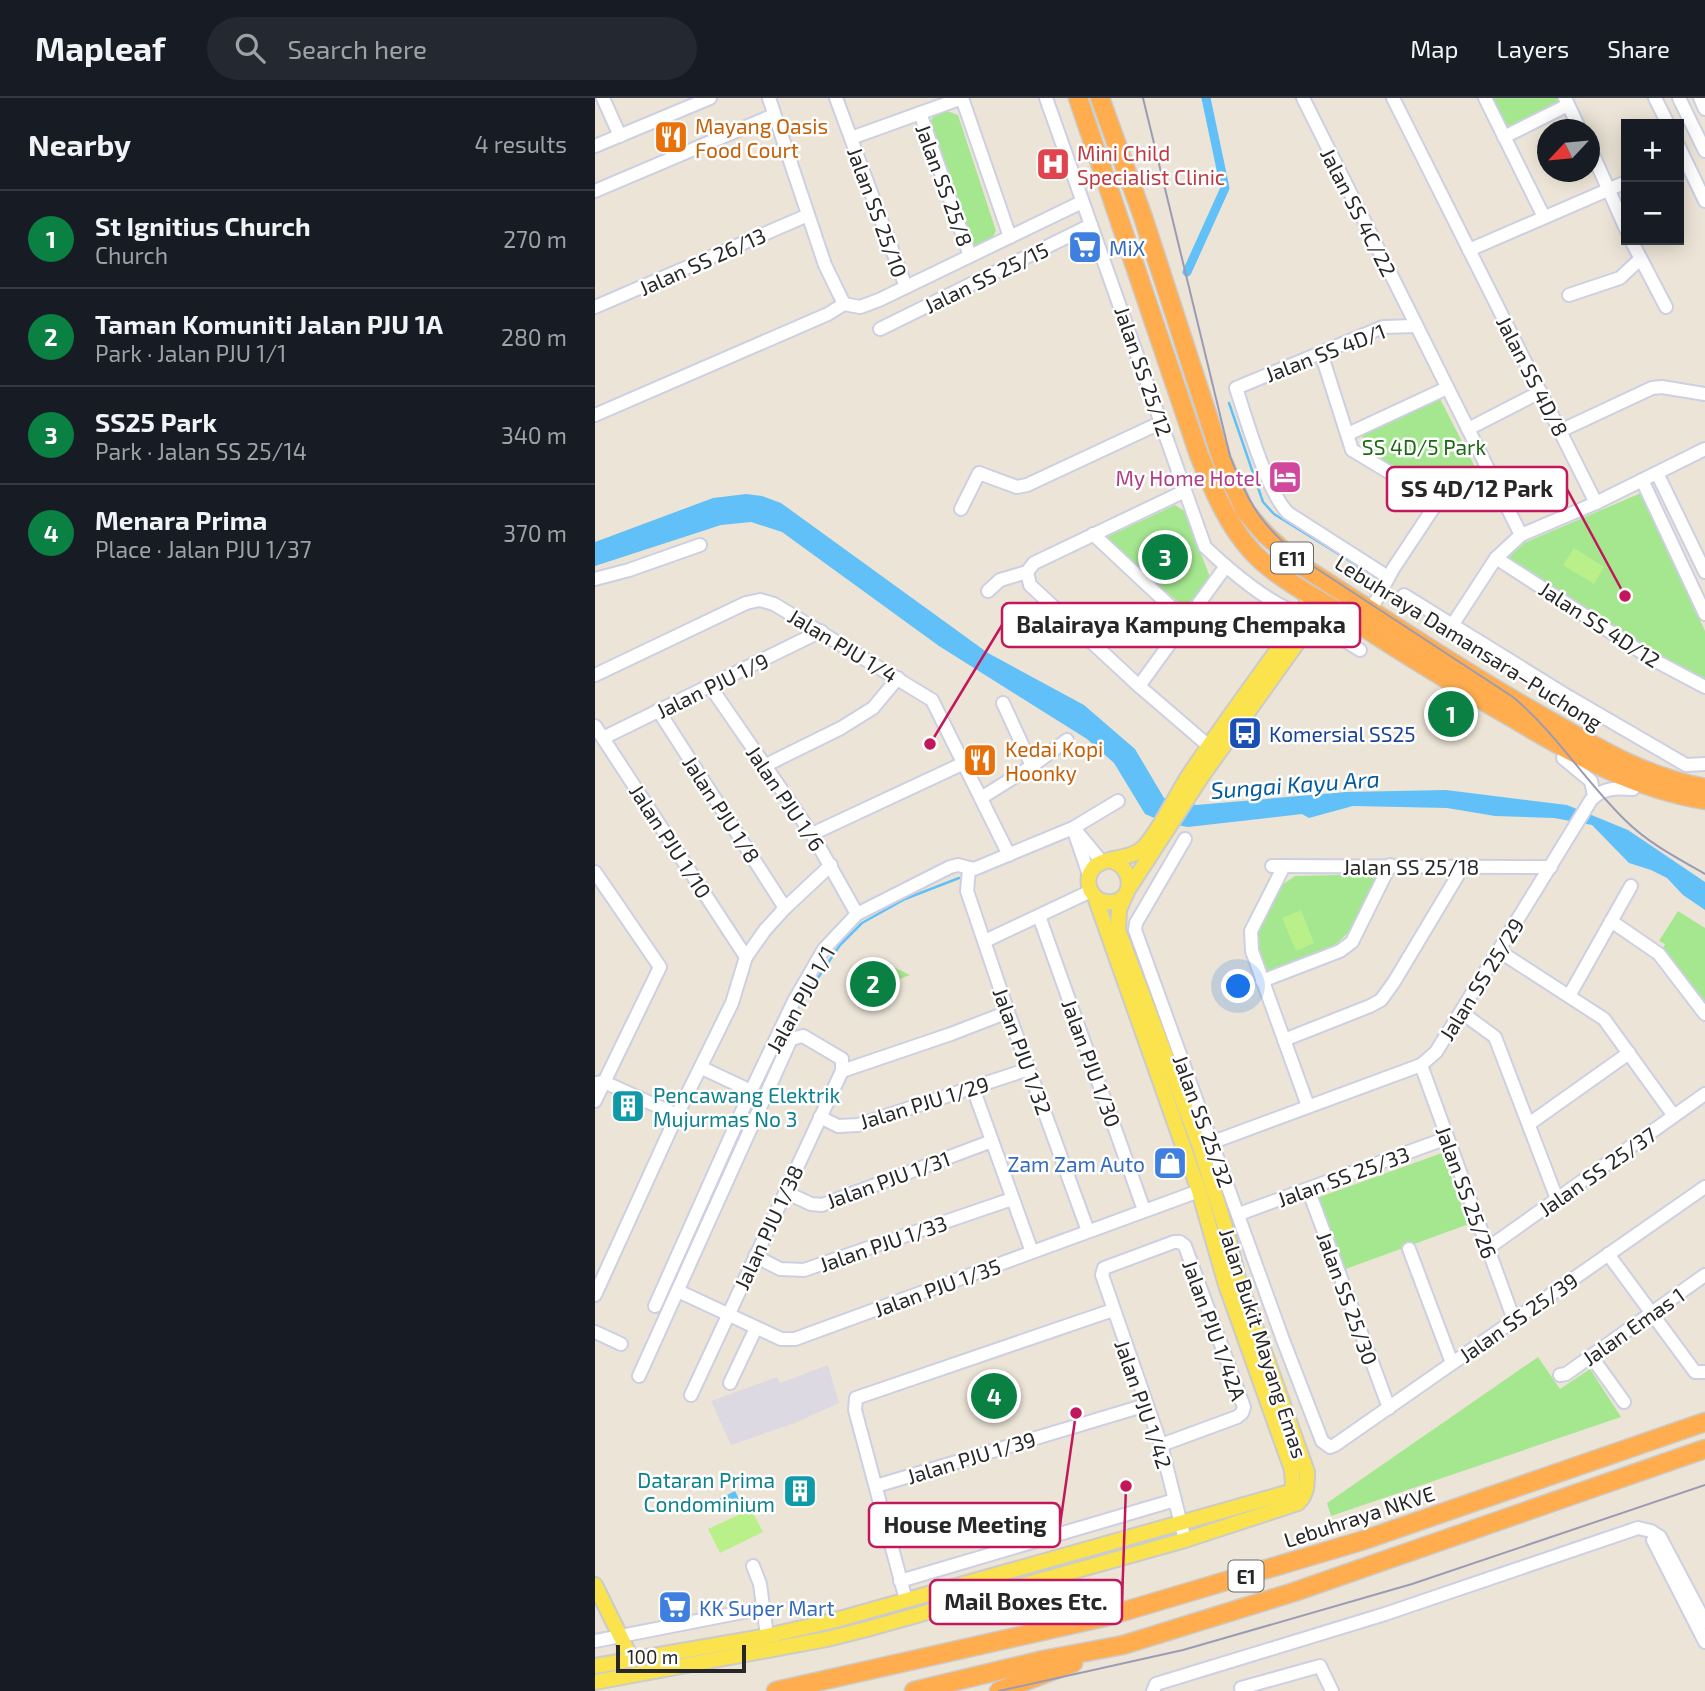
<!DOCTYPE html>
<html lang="en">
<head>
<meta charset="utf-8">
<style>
  body { margin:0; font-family:"Exo 2",sans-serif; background:#242831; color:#f1f3f6 }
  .controls { position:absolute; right:21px; top:21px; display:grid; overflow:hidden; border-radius:0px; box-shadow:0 4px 18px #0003 }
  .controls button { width:63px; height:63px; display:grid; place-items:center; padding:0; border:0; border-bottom:2px solid #363941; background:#171b24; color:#f1f3f6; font:35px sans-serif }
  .compass { position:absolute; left:942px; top:21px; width:63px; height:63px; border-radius:50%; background:#171b24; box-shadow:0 4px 18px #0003; rotate:244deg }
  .scale { position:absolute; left:21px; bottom:18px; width:130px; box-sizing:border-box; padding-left:7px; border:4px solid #272727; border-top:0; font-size:19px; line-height:24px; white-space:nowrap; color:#272727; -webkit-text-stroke:5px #fff; paint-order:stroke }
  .you { position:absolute; left:644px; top:889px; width:24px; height:24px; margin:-18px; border:5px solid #fff; border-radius:50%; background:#1a73e8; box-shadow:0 0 0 10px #1a73e833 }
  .badge { display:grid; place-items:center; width:46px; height:46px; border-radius:50%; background:#0b8043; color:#fff; font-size:23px; font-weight:700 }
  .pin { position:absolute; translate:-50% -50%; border:4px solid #fff; box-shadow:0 2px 7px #0006 }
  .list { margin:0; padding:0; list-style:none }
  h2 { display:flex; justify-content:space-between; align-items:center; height:91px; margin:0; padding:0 28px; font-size:30px }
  h2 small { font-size:23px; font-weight:400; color:#9ea1a6 }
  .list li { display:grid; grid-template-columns:46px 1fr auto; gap:21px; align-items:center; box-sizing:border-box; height:98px; padding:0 28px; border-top:2px solid #363941 }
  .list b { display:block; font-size:26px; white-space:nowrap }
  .list p { margin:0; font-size:23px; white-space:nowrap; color:#9ea1a6 }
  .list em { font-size:23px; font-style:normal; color:#9ea1a6 }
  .icon { flex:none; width:38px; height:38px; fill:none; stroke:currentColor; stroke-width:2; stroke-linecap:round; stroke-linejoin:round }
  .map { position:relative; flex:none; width:1110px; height:1593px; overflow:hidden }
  header { display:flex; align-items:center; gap:42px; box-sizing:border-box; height:98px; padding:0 35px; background:#171b24; border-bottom:2px solid #363941 }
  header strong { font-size:33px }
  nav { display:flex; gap:38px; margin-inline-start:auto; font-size:24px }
  .search { width:490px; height:63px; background:#242831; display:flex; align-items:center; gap:18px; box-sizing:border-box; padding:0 24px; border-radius:38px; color:#9ea1a6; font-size:26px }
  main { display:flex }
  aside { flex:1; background:#171b24 }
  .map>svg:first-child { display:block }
</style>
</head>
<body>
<header>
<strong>Mapleaf</strong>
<div class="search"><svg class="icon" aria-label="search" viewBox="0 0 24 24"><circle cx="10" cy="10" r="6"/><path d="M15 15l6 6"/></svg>Search here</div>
<nav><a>Map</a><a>Layers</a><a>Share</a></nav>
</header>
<main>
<aside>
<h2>Nearby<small>4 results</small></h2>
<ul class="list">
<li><span class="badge">1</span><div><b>St Ignitius Church</b><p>Church</p></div><em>270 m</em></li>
<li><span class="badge">2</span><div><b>Taman Komuniti Jalan PJU 1A</b><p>Park · Jalan PJU 1/1</p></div><em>280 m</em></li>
<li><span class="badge">3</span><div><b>SS25 Park</b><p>Park · Jalan SS 25/14</p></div><em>340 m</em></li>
<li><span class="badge">4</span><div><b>Menara Prima</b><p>Place · Jalan PJU 1/37</p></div><em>370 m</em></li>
</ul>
</aside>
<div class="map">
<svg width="1110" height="1593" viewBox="0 0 1110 1593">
  <rect width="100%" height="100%" fill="#ece5d7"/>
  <polygon fill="#ddd9e3" points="233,1267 244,1305 200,1325 136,1347 116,1303 182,1279 185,1285"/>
  <g fill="#a4e78f">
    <polygon points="896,0 964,0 967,7 913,34"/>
    <polygon points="352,13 363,17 401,133 396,142 377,149 333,28 338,19"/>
    <polygon points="845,301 880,369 836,393 766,351 768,336"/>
    <polygon points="1046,395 1110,533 1110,586 910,463 929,445"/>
    <polygon points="580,407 589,413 615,479 590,510 510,440"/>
    <polygon points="784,776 753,835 739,848 671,875 663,852 664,832 687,787 700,778"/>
    <polygon points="1083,813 1110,830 1110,908 1066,854 1070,846 1064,843"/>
    <polygon points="278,859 315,877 269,895 260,875"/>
    <polygon points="847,1055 874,1126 748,1172 722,1100"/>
    <polygon points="943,1259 965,1291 995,1271 1026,1319 736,1418 732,1405"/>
  </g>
  <g fill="#baf089">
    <polygon points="979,450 1009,469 999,486 968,467"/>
    <polygon points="706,812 719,845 701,853 687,820"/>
    <polygon points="156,1411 168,1434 125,1455 113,1431"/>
  </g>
  <g fill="#61c0f7">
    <polygon points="151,396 167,398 186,405 393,555 489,607 540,651 569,700 601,707 751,694 851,692 972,707 1033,732 1110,784 1110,812 1088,797 1072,780 1056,772 1034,765 997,727 959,720 900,718 852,710 758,708 714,720 707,716 593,729 571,725 550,716 519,665 492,641 344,548 187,434 156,424 126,427 0,468 0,444 118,400"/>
    <polygon points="140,1393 145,1403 122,1414 118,1404"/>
  </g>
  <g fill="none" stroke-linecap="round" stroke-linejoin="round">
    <g stroke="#61c0f7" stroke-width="2.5">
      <polyline points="634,305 668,404 679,416 758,465 778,485"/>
      <polyline points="86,1165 200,914 245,847 267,825 310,801 364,780"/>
    </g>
    <polyline stroke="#61c0f7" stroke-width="9" points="592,174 630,90 611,0"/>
    <g stroke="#cdcfe2" stroke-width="16">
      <g id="minor">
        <polyline points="8,0 25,38"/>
        <polyline points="174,0 230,167 249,206"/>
        <polyline points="241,0 311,189"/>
        <path d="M451,0l159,449c22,21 69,62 98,67"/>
        <polyline points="708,0 926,437"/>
        <polyline points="798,0 1001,405"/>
        <polyline points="890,0 949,119"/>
        <polyline points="970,0 985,32"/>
        <polyline points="1060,0 1073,26"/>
        <polyline points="1084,0 1110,53"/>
        <polyline points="1105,0 1110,11"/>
        <polyline points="325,15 375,158"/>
        <polyline points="909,39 973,7"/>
        <polyline points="256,40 367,0 415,139"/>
        <polyline points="0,48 115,0"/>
        <polyline points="1084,49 1110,103"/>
        <polyline points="995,50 1031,131"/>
        <polyline points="0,93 179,17"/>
        <polyline points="1036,142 1071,209"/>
        <polyline points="874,152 1031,84"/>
        <polyline points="974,197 1025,180 1044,162"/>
        <polyline points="249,206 265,209 284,202 487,104"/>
        <polyline points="0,209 213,117"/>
        <polyline points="285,231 496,127"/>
        <polyline points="726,255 757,352 842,403"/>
        <polyline points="0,317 233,216 249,206"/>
        <polyline points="873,331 945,294"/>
        <polyline points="965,333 1057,290 1067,289 1110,296"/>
        <polyline points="753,336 852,290"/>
        <polyline points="1062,375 1110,474"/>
        <polyline points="1047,382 1110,516"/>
        <polyline points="590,393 439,465 432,474 435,487 544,588 615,649"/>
        <polyline points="366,411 384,375 422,389 432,387 567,324"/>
        <polyline points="498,436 591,523"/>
        <polyline points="901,460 1057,561 1110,589"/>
        <path d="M793,479l-100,-64c-21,-21 -42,-95 -52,-125l147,-61 33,-1"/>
        <polyline points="0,481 34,472 105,447"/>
        <polyline points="393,493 405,482 432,474"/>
        <polyline points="809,497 974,599 1091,667 1110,666"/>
        <polyline points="776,512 798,471 847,397 854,390 892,371"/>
        <polyline points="718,523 765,552"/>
        <polyline points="858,526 901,460 926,437 1001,405 1110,351"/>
        <polyline points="0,577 151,505 165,502 179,506 337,602 414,757"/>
        <polyline points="115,588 217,736 262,816"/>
        <polyline points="544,588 631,468"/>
        <polyline points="408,605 437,668"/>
        <polyline points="63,612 190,810"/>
        <polyline points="0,628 151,859"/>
        <polyline points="8,640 226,533"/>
        <polyline points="968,660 996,683 999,698"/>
        <polyline points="169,668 246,630 278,610 303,580"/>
        <polyline points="386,700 437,668 472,642"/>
        <polyline points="478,730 494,777"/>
        <polyline points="483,735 507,764"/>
        <polyline points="217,736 369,665"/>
        <polyline points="590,741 541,825 540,832 688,1242 727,1343 735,1349 740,1347 1110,1089"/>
        <polyline points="677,768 956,769"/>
        <polyline points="689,768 656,833 657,853 713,1008"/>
        <polyline points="374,771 372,793 413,914 493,1133"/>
        <polyline points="0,774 65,869 0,1003"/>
        <polyline points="444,818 549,1112"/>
        <polyline points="1016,823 1064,856 1110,916"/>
        <polyline points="390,843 496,793"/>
        <polyline points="904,853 1009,921 1079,1018"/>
        <polyline points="667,883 745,853 757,844 795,767"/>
        <polyline points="974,898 1036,788"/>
        <polyline points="866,914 900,939 962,1101"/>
        <polyline points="689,942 775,908 786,902 799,884 869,767"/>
        <polyline points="826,967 919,1222"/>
        <polyline points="107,970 156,993"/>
        <polyline points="247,973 356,936 413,914"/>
        <polyline points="2,985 9,984 82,1017"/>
        <polyline points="378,990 437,1154"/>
        <polyline points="225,1019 243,1028 263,1027 434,971"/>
        <polyline points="934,1026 1034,955"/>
        <path d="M610,1047l216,-80 15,-13 155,-252c12,-13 26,-12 42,-11"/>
        <polyline points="713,1091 794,1310"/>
        <polyline points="190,1094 216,1106 227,1107 397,1043"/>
        <polyline points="644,1116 852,1040"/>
        <polyline points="893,1150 1110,996"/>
        <polyline points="814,1151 857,1265"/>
        <polyline points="1013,1156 1100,1274 1110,1274"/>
        <polyline points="160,1158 185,1171 209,1172 417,1101"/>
        <polyline points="83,1193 186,1241 200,1241 604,1093"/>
        <polyline points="0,1197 82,1017 137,905 151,859 170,832 190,810 236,767"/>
        <polyline points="60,1208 156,993 199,903 229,851 262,816 355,769 363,767 379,771 478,730 523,703"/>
        <polyline points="0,1234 26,1246"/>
        <polyline points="996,1258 1029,1304"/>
        <polyline points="965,1277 971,1276 1110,1177"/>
        <polyline points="44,1278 196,941 208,938 247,961 247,973 96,1297"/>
        <polyline points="135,1285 161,1230"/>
        <polyline points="566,1347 642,1319 647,1315 649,1309 590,1148 585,1144 579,1144 509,1170 507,1177 566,1347 590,1442"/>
        <polyline points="281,1388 551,1307"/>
        <polyline points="1058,1442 1110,1544"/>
        <polyline points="158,1468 165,1486 172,1538"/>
        <polyline points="305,1483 580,1402"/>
        <polyline points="311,1502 260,1312 261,1300 518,1212"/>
        <polyline points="0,1543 168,1510"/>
        <polyline points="558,1593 561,1586 790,1516 1043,1430 1056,1433 1065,1439 1110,1524"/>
        <polyline points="648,1593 646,1590 725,1568 737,1593"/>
      </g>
    </g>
    <g stroke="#cbcbcb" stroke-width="18">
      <g id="major">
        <path d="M517,763c25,8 21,44 -5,41 -15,-1 -24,-20 -15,-32 10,-15 37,-8 52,-23 18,-20 30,-49 45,-72 36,-54 76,-107 114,-161l5,-13 -6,-13"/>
        <polyline points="534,790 607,678 718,523 727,514 744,514"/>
        <polyline points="0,1487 37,1562"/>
        <polyline points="0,1568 172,1538 241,1522 695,1394 698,1388 697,1372 631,1187 604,1093 500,799"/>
        <path d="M0,1584l232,-43 40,-10 318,-89 113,-37c9,-9 9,-18 9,-31l-69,-194 -10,-42 -28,-89 -82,-217 1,-20 7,-16"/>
      </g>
    </g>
    <g stroke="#cbcbcb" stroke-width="21">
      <g id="highway">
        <path d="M483,0l121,357c15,37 33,81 65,108 29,25 66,42 98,63 50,33 102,64 154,94 59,35 120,69 189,80"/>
        <path d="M505,0l43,119 79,243 23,51 21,24 31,28c82,52 163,107 248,155 55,31 97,58 160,70"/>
        <polyline points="181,1593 510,1519 766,1443 1110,1324"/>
        <polyline points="319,1593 448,1562 528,1547 699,1494 1110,1351"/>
        <polyline points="404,1593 478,1565"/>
      </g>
    </g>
    <use href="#minor" stroke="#fff" stroke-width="12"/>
    <use href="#major" stroke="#fbe34d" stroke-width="14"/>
    <use href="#highway" stroke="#ffad4f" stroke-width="18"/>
    <g stroke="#9a9bb4" stroke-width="2">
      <path d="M548,0l87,358c18,48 33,71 72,103l211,138c44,37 71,83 112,123 23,23 52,38 80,54"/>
      <polyline points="404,1593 588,1552 817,1486 1110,1387"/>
    </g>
  </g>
  <defs>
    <g id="restaurant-square" transform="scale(1.75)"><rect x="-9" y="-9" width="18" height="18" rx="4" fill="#e8710a" stroke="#fff"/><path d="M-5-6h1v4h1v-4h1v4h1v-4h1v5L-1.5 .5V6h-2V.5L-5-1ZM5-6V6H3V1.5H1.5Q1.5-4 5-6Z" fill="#fff"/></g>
    <g id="hospital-square" transform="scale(1.75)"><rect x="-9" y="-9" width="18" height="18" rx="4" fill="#e0444e" stroke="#fff"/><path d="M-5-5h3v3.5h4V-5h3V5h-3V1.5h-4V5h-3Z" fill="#fff"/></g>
    <g id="supermarket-square" transform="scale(1.75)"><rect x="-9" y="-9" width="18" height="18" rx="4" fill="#3f7fe0" stroke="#fff"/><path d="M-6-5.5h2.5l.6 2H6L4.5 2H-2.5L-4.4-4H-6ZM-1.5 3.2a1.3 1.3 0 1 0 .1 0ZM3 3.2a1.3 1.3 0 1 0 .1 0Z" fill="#fff"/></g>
    <g id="hotel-square" transform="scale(1.75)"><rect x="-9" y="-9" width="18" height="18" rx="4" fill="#d1479c" stroke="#fff"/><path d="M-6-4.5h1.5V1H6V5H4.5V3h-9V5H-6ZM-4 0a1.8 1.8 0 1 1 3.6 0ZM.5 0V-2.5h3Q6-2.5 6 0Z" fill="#fff"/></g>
    <g id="bus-square" transform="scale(1.75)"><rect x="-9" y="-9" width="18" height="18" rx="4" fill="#1a4fb4" stroke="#fff"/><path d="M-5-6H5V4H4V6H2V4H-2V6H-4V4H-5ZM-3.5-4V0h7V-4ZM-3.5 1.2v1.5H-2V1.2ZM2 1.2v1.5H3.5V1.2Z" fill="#fff"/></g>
    <g id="building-square" transform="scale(1.75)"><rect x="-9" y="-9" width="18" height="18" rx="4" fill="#0f9aa8" stroke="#fff"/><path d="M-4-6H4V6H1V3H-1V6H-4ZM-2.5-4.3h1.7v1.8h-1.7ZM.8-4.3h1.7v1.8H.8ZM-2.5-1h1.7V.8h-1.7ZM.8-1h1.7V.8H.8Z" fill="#fff"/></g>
    <g id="shop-square" transform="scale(1.75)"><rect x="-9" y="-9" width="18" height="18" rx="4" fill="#3f7fe0" stroke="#fff"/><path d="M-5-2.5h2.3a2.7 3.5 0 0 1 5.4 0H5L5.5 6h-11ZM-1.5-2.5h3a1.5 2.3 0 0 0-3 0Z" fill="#fff"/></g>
  </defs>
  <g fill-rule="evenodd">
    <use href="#restaurant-square" x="76" y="39"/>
    <use href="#hospital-square" x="458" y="66"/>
    <use href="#supermarket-square" x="490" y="149"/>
    <use href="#hotel-square" x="690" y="379"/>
    <use href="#bus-square" x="650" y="635"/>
    <use href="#restaurant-square" x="385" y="662"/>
    <use href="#building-square" x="33" y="1008"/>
    <use href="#shop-square" x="575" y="1065"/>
    <use href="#building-square" x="205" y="1393"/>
    <use href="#supermarket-square" x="80" y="1509"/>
  </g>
  <g text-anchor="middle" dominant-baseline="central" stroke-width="5" stroke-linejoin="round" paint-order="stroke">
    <g fill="#fff" stroke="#686868" stroke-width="2">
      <rect x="676" y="444.5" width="42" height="31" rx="5"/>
      <rect x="633.5" y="1462.5" width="35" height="31" rx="5"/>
    </g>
    <g font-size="19" font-weight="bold" fill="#272727">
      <text x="697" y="460">E11</text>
      <text x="651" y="1478">E1</text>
    </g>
    <g font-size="21" fill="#c56008" stroke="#fff" text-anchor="start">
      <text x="100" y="27">Mayang Oasis<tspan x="100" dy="24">Food Court</tspan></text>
      <text x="410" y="650">Kedai Kopi<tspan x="410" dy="24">Hoonky</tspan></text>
    </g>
    <g font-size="21" fill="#be3a42" stroke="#fff" text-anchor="start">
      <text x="482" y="54">Mini Child<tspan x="482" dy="24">Specialist Clinic</tspan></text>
    </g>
    <g font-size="21" fill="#272727" stroke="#fff">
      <text transform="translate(350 87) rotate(70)">Jalan SS 25/8</text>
      <text transform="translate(283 114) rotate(70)">Jalan SS 25/10</text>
      <text transform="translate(764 114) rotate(63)">Jalan SS 4C/22</text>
      <text transform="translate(107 163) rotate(-24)">Jalan SS 26/13</text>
      <text transform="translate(391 179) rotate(-26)">Jalan SS 25/15</text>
      <text transform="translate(730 254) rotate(-21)">Jalan SS 4D/1</text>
      <text transform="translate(549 273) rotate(71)">Jalan SS 25/12</text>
      <text transform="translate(938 278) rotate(63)">Jalan SS 4D/8</text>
      <text transform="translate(1005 526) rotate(33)">Jalan SS 4D/12</text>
      <text transform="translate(874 544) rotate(32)">Lebuhraya Damansara–Puchong</text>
      <text transform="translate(248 547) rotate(31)">Jalan PJU 1/4</text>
      <text transform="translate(117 587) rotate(-26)">Jalan PJU 1/9</text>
      <text transform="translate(191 700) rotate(56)">Jalan PJU 1/6</text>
      <text transform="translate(127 711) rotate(57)">Jalan PJU 1/8</text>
      <text transform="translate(76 743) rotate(57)">Jalan PJU 1/10</text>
      <text x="816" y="768">Jalan SS 25/18</text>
      <text transform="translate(886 881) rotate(-58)">Jalan SS 25/29</text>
      <text transform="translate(205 901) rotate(-61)">Jalan PJU 1/1</text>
      <text transform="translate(428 953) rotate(70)">Jalan PJU 1/32</text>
      <text transform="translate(497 965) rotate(70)">Jalan PJU 1/30</text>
      <text transform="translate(329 1004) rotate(-17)">Jalan PJU 1/29</text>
      <text transform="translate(609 1023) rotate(70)">Jalan SS 25/32</text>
      <text transform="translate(1002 1073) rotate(-35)">Jalan SS 25/37</text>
      <text transform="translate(748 1078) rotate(-20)">Jalan SS 25/33</text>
      <text transform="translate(293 1081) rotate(-20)">Jalan PJU 1/31</text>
      <text transform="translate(872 1094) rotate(70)">Jalan SS 25/26</text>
      <text transform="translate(173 1129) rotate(-65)">Jalan PJU 1/38</text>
      <text transform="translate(288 1145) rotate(-19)">Jalan PJU 1/33</text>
      <text transform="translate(342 1189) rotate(-20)">Jalan PJU 1/35</text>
      <text transform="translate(753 1200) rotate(70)">Jalan SS 25/30</text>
      <text transform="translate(923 1219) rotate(-35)">Jalan SS 25/39</text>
      <text transform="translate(1038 1228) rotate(-35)">Jalan Emas 1</text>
      <text transform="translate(620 1232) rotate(70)">Jalan PJU 1/42A</text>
      <text transform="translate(669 1245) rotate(72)">Jalan Bukit Mayang Emas</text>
      <text transform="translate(549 1306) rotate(71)">Jalan PJU 1/42</text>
      <text transform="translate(376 1359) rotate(-17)">Jalan PJU 1/39</text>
      <text transform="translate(764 1418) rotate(-18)">Lebuhraya NKVE</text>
    </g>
    <g font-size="21" fill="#366cbe" stroke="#fff" text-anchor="start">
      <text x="514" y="149">MiX</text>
      <text x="550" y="1065" text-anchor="end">Zam Zam Auto</text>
      <text x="104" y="1509">KK Super Mart</text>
    </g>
    <g font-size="21" fill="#1d6814" stroke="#fff">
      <text x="829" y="348">SS 4D/5 Park</text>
    </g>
    <g font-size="21" fill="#b23c85" stroke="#fff" text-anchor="end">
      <text x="666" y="379">My Home Hotel</text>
    </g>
    <g font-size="21" fill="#164399" stroke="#fff" text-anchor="start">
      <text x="674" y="635">Komersial SS25</text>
    </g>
    <g font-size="21" fill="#0d838f" stroke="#fff" text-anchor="start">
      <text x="58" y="996">Pencawang Elektrik<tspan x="58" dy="24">Mujurmas No 3</tspan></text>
      <text x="180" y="1381" text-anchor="end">Dataran Prima<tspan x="180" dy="24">Condominium</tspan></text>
    </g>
    <g font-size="23" font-style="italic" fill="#035a9f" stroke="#fff">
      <text transform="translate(700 686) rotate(-4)">Sungai Kayu Ara</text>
    </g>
  </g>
  <path fill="none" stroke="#c2185b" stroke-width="2.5" d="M1030 498L972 391M335 646L407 527M481 1315L465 1427M531 1388L527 1504"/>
  <g fill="#c2185b" stroke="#fff" stroke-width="2.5">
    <circle cx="1030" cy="498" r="7"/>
    <circle cx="335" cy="646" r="7"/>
    <circle cx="481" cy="1315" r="7"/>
    <circle cx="531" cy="1388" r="7"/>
  </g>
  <g fill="#fff" stroke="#c2185b" stroke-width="2.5">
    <rect x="792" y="369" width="180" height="44" rx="7"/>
    <rect x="407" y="505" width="358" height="44" rx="7"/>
    <rect x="274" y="1405" width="191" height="44" rx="7"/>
    <rect x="335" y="1482" width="192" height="44" rx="7"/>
  </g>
  <g font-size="23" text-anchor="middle" font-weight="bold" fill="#272727">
    <text x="882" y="399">SS 4D/12 Park</text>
    <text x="586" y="535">Balairaya Kampung Chempaka</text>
    <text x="370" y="1435">House Meeting</text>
    <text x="431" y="1512">Mail Boxes Etc.</text>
  </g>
</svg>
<div class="controls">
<button>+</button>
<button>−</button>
</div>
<svg class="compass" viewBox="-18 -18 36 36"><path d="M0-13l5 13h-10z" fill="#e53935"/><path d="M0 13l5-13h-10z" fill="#9ea1a6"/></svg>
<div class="scale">100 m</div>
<div class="you"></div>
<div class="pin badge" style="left:856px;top:616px">1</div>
<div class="pin badge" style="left:278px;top:886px">2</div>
<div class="pin badge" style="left:570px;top:459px">3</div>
<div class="pin badge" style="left:399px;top:1298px">4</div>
</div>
</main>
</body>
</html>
